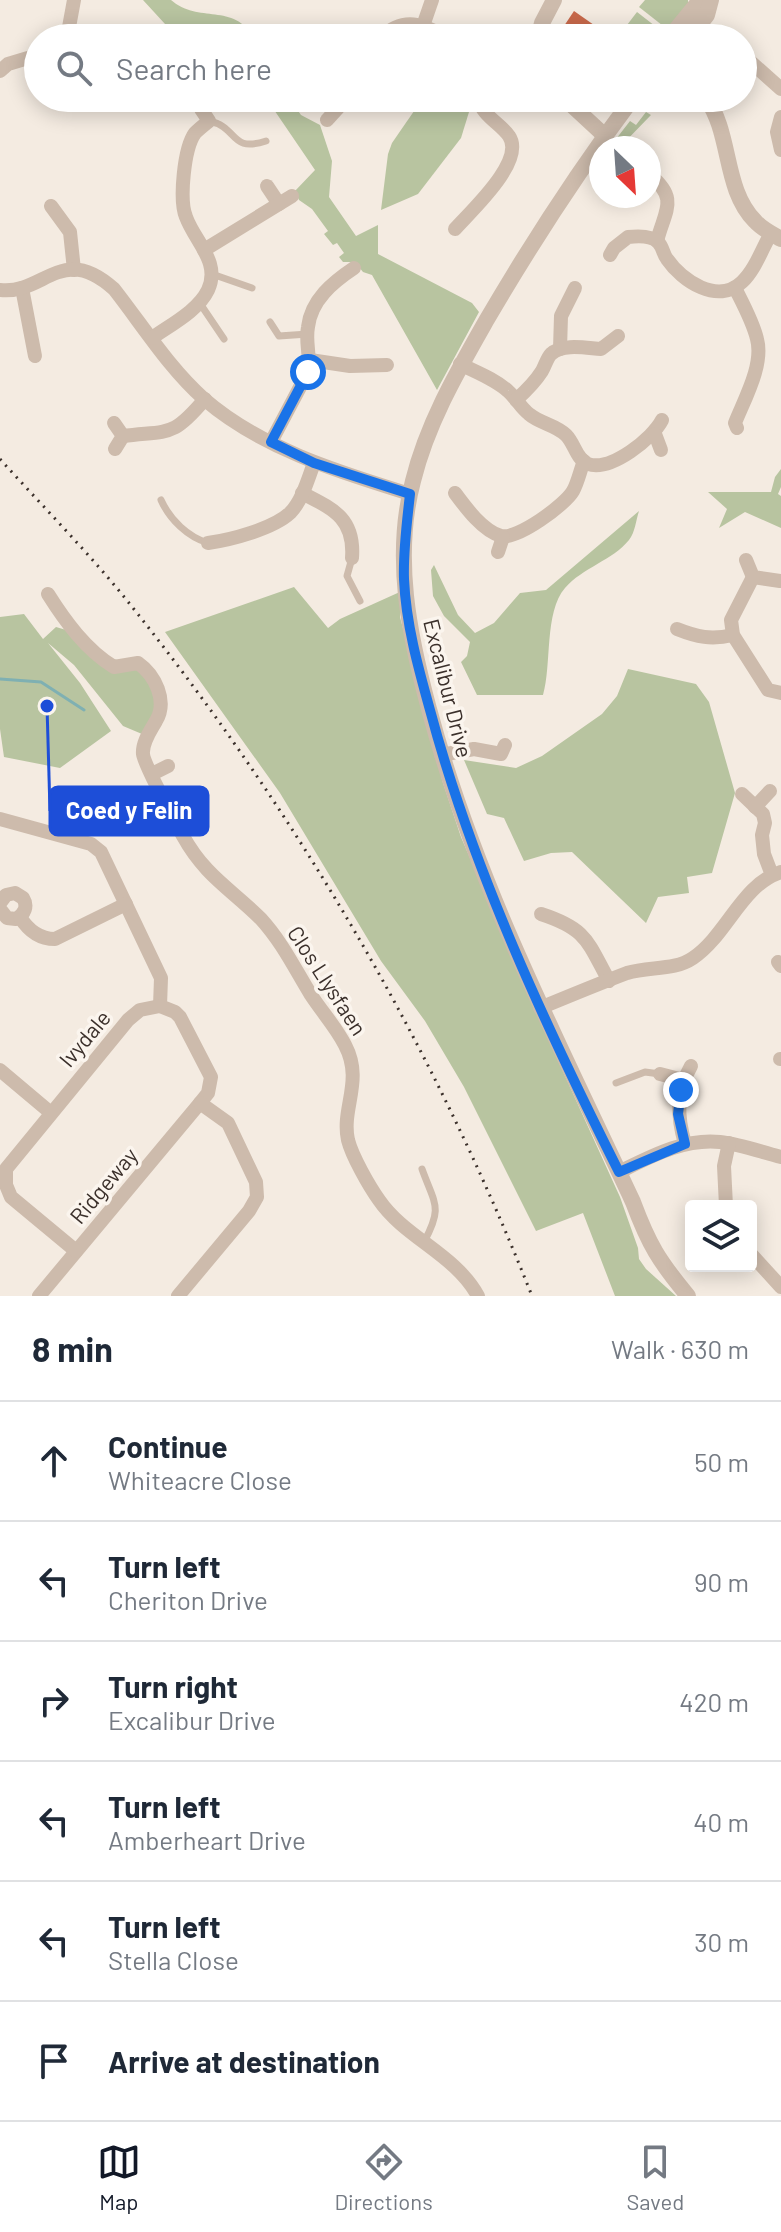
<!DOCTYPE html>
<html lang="en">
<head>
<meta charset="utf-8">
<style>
  body { margin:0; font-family:Barlow,sans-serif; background:#f2f2f3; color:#1f2937 }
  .controls { position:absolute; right:24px; bottom:24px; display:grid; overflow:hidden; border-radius:8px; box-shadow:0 4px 20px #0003 }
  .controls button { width:72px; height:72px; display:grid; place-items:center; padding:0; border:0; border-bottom:2px solid #e0e1e3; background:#fff; color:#1f2937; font:40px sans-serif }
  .compass { position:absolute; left:589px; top:136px; width:72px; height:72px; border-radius:50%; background:#fff; box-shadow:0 4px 20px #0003; rotate:155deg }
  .stop { position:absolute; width:24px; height:24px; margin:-18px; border:6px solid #1a73e8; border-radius:50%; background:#fff }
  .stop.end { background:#1a73e8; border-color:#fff; box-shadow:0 2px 8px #0008 }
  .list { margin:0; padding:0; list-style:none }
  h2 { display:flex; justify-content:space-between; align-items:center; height:104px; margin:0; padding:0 32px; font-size:34px }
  h2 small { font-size:26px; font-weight:400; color:#747a83 }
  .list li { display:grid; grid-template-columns:52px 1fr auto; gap:24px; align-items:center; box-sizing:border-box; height:120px; padding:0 32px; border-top:2px solid #e0e1e3 }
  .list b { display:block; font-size:30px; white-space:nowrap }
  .list p { margin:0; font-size:26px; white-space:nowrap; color:#747a83 }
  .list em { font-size:26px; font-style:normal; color:#747a83 }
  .icon { flex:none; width:44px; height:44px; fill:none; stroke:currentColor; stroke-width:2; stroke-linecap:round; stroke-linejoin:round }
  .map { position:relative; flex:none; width:781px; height:1296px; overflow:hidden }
  .search { position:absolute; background:#fff; box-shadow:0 4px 20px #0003; left:24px; right:24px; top:24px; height:88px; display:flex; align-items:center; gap:20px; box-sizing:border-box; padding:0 28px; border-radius:44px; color:#747a83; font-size:30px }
  .sheet { height:824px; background:#fff }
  nav { display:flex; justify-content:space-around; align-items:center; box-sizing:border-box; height:112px; border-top:2px solid #e0e1e3; background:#fff; font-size:22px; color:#747a83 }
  nav a { display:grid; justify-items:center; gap:4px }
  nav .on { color:#111827 }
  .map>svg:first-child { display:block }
</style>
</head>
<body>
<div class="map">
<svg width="781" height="1296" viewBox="0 0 781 1296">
  <rect width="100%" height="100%" fill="#f4ebe1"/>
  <g fill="#b8c4a0">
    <path d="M143,0h28c27,24 63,2 83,38h-27l-3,-5 -59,-9z"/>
    <polygon points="645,0 688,0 688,4 667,29 639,7"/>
    <polygon points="637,12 664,33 660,38 617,38"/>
    <polygon points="266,98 289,98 301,115 320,125 332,161 329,197 356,236 378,225 378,254 472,303 479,312 437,390 372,275 363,272 355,262 343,262 339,257 344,253 337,243 333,245 324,234 328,231 312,209 299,200 295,191 315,170"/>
    <polygon points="423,98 437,98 469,112 461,138 418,194 381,210 388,154 392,143"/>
    <polygon points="646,112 651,115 619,148 609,148 630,121 636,125"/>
    <polygon points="781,469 781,487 778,494 781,496 781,528 745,512 719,528 727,509 708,492 771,492 775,477"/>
    <path d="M639,511c-3,9 -4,22 -10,29 -16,20 -47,28 -64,48 -21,24 -13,77 -22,107h-66l-16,-33 6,-6 3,-14 -26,-26 -11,-20 -2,-26 3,-5 24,50 17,18 19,-10 26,-30 26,-3z"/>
    <polygon points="294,587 328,628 340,619 402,591 400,617 443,783 461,837 535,1010 620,1197 638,1248 639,1259 646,1269 676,1296 615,1296 583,1213 536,1231 464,1087 425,1021 381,961 280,793 165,632"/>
    <polygon points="24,614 43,639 56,627 73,632 98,657 138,663 156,685 154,713 142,734 123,726 74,665 48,643 80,683 111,731 60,768 4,757 0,729 0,617"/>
    <polygon points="628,669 696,684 709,702 735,793 712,873 687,877 689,893 658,897 646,923 572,852 551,853 524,861 504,818 487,814 464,760 516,768 542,756 602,714 617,696"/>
  </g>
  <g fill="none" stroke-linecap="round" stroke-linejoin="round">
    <polyline stroke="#7fb0b2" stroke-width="3" points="0,679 41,682 84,710"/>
  </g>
  <polygon fill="#c8694b" points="574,11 594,25 585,38 556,38"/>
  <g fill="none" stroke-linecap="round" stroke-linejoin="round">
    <g stroke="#cdbbac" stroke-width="7">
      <path d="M209,121c30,6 20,32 57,20"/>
      <polyline points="212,274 252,288"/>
      <polyline points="199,302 224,339"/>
      <polyline points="270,322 279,336 308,334"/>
      <path d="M161,500c9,20 27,37 47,43"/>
      <polyline points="352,558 347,576 360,601"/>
      <polyline points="616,1083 645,1072 660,1074"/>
      <path d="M422,1169c13,36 21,38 2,73"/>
    </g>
    <g stroke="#cdbbac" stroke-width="14">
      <polyline points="423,26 432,0"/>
      <polyline points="67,38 74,0"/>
      <path d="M381,38c22,-22 42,-14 67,0"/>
      <polyline points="743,55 781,89"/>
      <polyline points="0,71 8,64 38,55"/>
      <polyline points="781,117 777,132 781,150"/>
      <polyline points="327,120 347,98"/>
      <path d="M650,175c29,24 15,35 7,66"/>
      <polyline points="267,186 279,204"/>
      <polyline points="51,206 70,232 74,270"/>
      <path d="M455,229c16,-18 71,-68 54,-93 -10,-14 -26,-19 -31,-38"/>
      <polyline points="204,250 292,196"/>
      <path d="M610,255l4,-7 14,-11c9,-1 23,-2 30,5 5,5 5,12 9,17 15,22 51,46 75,23 13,-12 20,-33 29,-49"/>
      <polyline points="22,288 35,356"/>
      <path d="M735,288c8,16 18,34 22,51 7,26 -13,61 -22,84l2,5"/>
      <path d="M0,290c44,5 62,-48 114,-1 29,37 55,79 90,110 58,50 135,73 206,95"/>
      <path d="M152,338c18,-13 46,-27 56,-48 13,-28 -13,-48 -22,-73 -7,-17 -2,-69 9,-84 4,-4 9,-8 14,-12l-8,-12"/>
      <polyline points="560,349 561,316 575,288"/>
      <polyline points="310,360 350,366 387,365"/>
      <path d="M460,364c16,8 35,15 48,27 8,7 13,17 21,23 10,9 27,11 37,21 9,9 10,24 22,29 23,8 65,-26 74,-44"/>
      <path d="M516,400c10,-9 19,-18 26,-29 3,-5 5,-13 9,-17 12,-11 35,-6 50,-5l17,-13"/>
      <polyline points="114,423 123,436 115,449"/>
      <polyline points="655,434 661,450"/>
      <path d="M123,436c47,-6 49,2 82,-37"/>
      <path d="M271,442l37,-70c3,-15 -3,-30 0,-45 3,-27 25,-45 46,-59"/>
      <path d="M302,493c31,16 53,25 50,65"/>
      <path d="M455,493c11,15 28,38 46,43 16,4 64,-31 72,-45 5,-9 7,-20 11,-30"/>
      <path d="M208,543c22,-3 65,-14 82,-30 12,-12 18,-34 24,-50"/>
      <polyline points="498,552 503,537"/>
      <polyline points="746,560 753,577 780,581"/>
      <polyline points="753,577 731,620 733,635 768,690 781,693"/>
      <path d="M48,594c17,27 38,56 66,73l24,-4c17,12 30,38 18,58 -5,9 -14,21 -13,33 1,11 33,69 40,82 22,40 48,53 78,83 21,23 34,50 50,76 11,17 25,32 34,50 19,36 -4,63 3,95 4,16 21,46 31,60 26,38 76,54 99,96"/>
      <path d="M677,629c20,8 34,11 56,6"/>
      <polyline points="441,755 474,749 501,754 505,745"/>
      <polyline points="152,774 168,766"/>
      <polyline points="742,794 763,814 765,823 762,835 764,854 772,875"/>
      <polyline points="755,807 770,791"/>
      <polyline points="0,819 91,844 101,852 161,978 160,1006 175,1012 180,1017 211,1077 208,1093 200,1103 39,1296"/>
      <path d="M0,903l6,-8 9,-2 8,5c5,8 2,16 -7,21l-9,-1 -7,-9"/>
      <path d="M541,914c46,15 46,27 68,67"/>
      <path d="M20,917c8,13 19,22 35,22l71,-35"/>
      <polyline points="778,962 781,966"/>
      <path d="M540,1008c29,-12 58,-24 87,-35 22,-7 47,-2 66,-15 34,-23 49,-74 88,-86"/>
      <polyline points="780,1059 781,1059"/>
      <polyline points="0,1070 51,1113"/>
      <polyline points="660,1074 683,1080"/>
      <path d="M685,1144c-8,-28 -9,-52 6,-78"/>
      <path d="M619,1172c31,-15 65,-34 101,-30 20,2 41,10 61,15"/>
      <polyline points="726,1206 724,1166 729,1143"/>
      <polyline points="76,1251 11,1197 6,1185 6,1169 128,1020 140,1010 160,1006"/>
      <polyline points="751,1254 781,1287"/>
      <polyline points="178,1296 249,1211 257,1197 256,1182 228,1123 200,1103"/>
    </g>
    <g stroke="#cdbbac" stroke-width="16">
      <polyline points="538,38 542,23 554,0"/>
      <polyline points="669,38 696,5 710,1"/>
      <polyline points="689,38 707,15 711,0"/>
      <polyline points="564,98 605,136"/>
      <path d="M633,98c-54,72 -102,146 -147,223 -29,51 -59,103 -73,160 -20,76 -4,154 16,228 46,173 129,332 204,493 16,43 26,59 55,94"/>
      <path d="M706,98c26,36 17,91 49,123 7,8 17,13 26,18"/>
    </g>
    <path stroke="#3b302b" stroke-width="3" stroke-dasharray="2 6" stroke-linecap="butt" d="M0,459c44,49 92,97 133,149 166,208 301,440 399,688"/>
  </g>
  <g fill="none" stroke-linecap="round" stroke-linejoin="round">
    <path stroke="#1a73e8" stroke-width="10" d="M308,372l-37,70 43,21 96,31c-3,28 -7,57 -6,85 2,45 14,88 26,131 42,158 116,317 189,462l66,-28 -7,-30 3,-24"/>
  </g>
  <g text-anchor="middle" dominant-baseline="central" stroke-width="7" stroke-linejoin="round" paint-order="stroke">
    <g font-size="22" fill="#3b302b" stroke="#fbf5ee">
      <text transform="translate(449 688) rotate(76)">Excalibur Drive</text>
      <text transform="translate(328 980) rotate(57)">Clos Llysfaen</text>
      <text transform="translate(84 1038) rotate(-50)">Ivydale</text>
      <text transform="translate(103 1185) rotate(-50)">Ridgeway</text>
    </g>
  </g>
  <path fill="none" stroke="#1d4ed8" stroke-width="3" d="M47 706L50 811"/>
  <circle fill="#1d4ed8" stroke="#fbf5ee" stroke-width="3" cx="47" cy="706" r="8"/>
  <rect fill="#1d4ed8" stroke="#1d4ed8" stroke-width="3" x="50" y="787" width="158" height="48" rx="8"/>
  <g font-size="24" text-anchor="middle" font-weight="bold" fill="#fff">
    <text x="129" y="819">Coed y Felin</text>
  </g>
</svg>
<div class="controls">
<button><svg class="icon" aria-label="layers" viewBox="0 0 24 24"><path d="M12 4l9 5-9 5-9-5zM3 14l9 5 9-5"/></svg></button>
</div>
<svg class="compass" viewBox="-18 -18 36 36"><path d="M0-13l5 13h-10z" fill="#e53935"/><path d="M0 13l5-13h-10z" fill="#747a83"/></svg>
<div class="stop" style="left:308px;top:372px"></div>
<div class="stop end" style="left:681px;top:1090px"></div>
<div class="search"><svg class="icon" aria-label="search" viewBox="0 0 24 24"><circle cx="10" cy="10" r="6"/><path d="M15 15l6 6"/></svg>Search here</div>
</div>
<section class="sheet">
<h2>8 min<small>Walk · 630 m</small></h2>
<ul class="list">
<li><svg class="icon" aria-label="ahead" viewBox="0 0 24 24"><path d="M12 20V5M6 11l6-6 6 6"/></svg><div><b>Continue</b><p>Whiteacre Close</p></div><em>50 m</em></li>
<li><svg class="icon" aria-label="left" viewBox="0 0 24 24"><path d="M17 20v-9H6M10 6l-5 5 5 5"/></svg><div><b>Turn left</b><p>Cheriton Drive</p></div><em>90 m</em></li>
<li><svg class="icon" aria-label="right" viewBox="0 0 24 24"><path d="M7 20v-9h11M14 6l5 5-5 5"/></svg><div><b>Turn right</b><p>Excalibur Drive</p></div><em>420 m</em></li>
<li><svg class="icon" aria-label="left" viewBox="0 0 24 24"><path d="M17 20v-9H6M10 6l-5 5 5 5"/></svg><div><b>Turn left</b><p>Amberheart Drive</p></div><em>40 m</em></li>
<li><svg class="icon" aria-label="left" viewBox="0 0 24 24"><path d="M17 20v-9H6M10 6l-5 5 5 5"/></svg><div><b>Turn left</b><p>Stella Close</p></div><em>30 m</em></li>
<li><svg class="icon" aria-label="arrive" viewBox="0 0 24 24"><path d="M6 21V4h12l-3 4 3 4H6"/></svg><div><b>Arrive at destination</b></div></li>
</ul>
</section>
<nav>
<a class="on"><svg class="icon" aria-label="map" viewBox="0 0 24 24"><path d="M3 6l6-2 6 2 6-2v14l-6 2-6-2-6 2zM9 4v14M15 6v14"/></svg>Map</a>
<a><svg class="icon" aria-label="directions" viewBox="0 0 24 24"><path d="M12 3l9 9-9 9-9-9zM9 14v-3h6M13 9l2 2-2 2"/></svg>Directions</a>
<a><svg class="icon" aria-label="saved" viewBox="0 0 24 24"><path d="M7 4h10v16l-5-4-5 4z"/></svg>Saved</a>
</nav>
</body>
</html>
